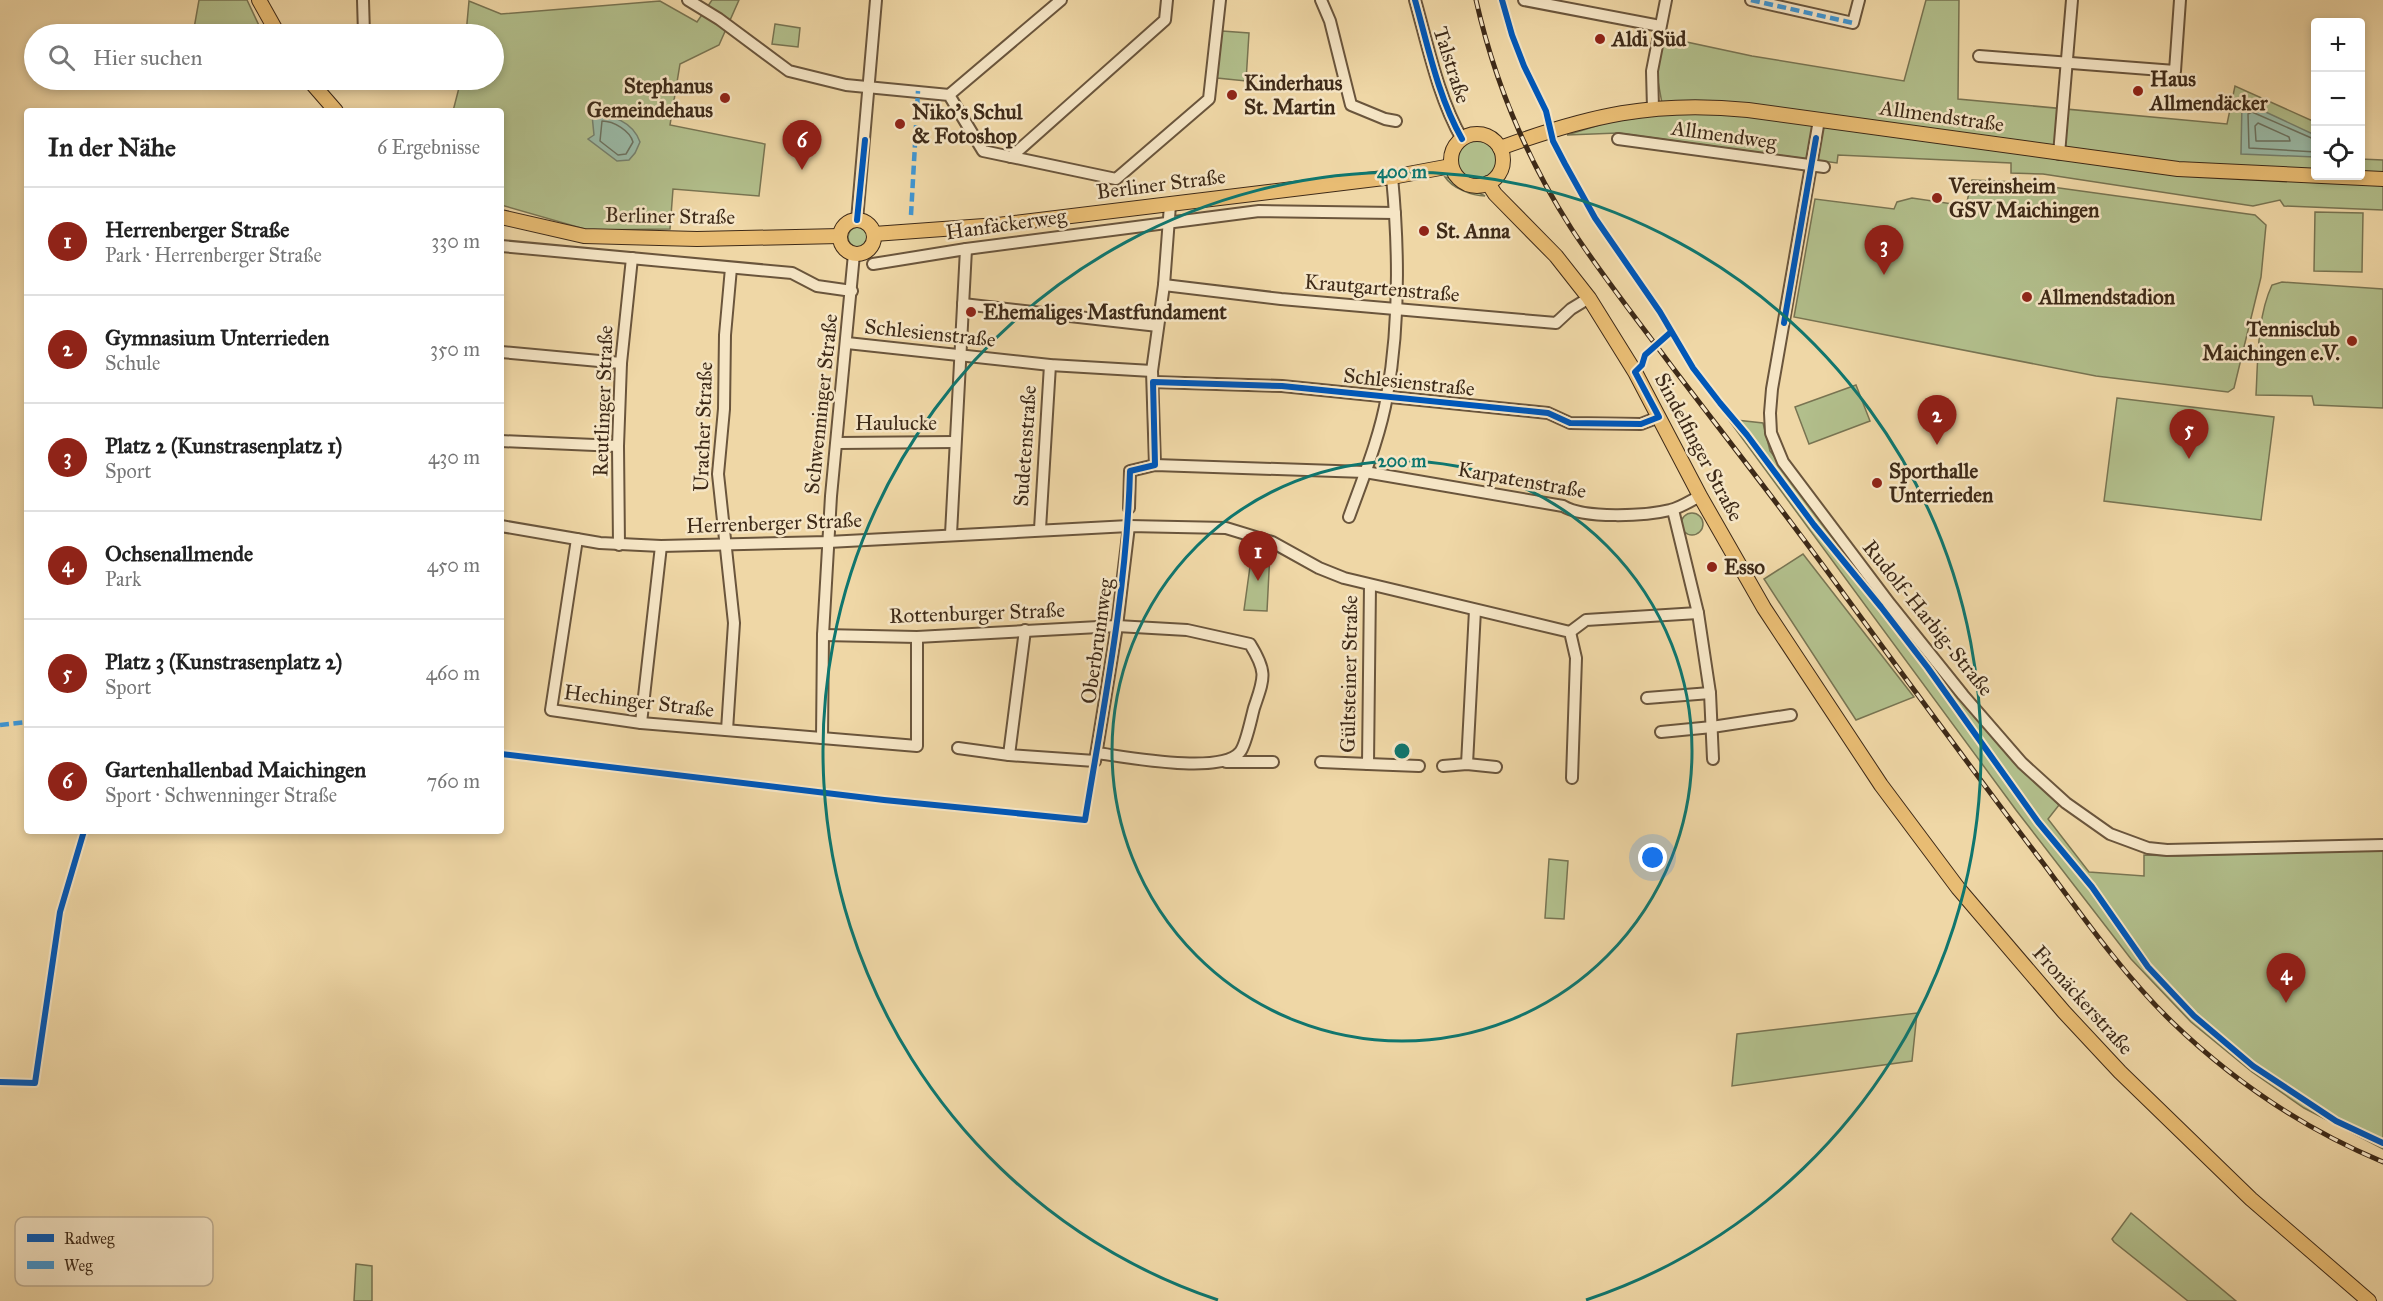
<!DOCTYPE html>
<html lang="de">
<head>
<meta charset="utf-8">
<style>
  body { margin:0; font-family:"IM FELL Great Primer",serif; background:#f6f6f6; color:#222 }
  .controls { position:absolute; right:18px; top:18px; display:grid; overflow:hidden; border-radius:6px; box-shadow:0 3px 9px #0003 }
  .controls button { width:54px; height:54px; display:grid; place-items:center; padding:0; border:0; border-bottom:2px solid #e0e0e0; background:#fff; color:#222; font:30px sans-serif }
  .you { position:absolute; left:1653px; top:858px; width:21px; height:21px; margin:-15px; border:4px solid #fff; border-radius:50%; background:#1a73e8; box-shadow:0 0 0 9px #1a73e833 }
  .badge { display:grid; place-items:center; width:39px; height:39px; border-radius:50%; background:#8f2418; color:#fff; font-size:20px; font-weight:700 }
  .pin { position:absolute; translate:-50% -50px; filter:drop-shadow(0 2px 3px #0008) }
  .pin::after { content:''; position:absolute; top:32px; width:21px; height:18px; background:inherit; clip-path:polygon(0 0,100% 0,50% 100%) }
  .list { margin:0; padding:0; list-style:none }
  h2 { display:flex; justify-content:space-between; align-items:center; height:78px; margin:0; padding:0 24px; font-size:26px }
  h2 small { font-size:20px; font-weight:400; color:#767676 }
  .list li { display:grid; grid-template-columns:39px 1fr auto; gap:18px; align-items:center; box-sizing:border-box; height:108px; padding:0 24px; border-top:2px solid #e0e0e0 }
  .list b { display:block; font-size:22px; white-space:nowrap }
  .list p { margin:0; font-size:20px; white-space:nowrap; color:#767676 }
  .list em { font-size:20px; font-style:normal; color:#767676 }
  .icon { flex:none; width:33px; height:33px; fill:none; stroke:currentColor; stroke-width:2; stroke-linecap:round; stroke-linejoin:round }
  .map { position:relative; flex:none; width:2383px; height:1301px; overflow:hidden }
  .search { position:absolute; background:#fff; box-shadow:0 3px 9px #0003; left:24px; top:24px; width:480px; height:66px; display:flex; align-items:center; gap:15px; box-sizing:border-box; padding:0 21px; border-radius:33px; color:#767676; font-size:22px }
  .panel { position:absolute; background:#fff; box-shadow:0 3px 9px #0003; left:24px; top:108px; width:480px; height:726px; border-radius:6px }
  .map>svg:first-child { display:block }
</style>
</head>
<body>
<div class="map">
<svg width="2383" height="1301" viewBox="0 0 2383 1301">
  <rect width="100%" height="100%" fill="#efd7a6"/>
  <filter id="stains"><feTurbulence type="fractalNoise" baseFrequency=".00333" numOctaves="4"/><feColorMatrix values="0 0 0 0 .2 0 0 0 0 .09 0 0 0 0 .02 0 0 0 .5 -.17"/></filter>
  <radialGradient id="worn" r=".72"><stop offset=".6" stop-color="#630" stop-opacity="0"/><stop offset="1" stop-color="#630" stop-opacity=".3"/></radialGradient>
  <g fill="#b2bf8c" stroke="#787452" stroke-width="1.5">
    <polygon points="199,0 247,0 263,34 193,34"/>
    <polygon points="712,0 739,0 719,45 680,64 670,125 765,144 759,196 673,189 670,229 588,230 501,205 501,111 453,111 461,80 494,80 494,34 466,34 469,1 501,14 660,1 697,22"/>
    <polygon points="1926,0 1959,0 1958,99 2227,124 2235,86 2315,122 2316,176 2360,176 2361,159 2383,160 2383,210 2284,206 2280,200 2253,206 2043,174 2011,173 2011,163 1838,155 1837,163 1618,133 1567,135 1609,122 1664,114 1657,76 1663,37 1752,56 1904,81"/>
    <polygon points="775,24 800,28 798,47 772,44"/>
    <polygon points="1222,31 1249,33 1246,81 1217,78"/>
    <circle cx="1477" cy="160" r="20"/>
    <path d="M1445,177l5,1 35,18c-13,0 -33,-8 -40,-19z"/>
    <polygon points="1972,180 2015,182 2255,215 2266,225 2261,277 2234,388 2228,392 2096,376 1794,317 1815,199 1894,209 1897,202 1912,198 1966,206"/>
    <polygon points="2315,212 2363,213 2362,272 2314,271"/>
    <circle cx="858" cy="237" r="10"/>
    <path d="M2282,282l101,7v119l-69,-3 -2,-9 -56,-1c2,-36 1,-78 16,-110z"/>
    <polygon points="1856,385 1870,421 1809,444 1795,407"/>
    <polygon points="2117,398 2274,417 2261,520 2104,501"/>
    <polygon points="1720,408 1736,420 1763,423 1770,451 1926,657 2001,747 2059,805 2048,819 2089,872 2144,876 2144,855 2177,856 2383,850 2383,1149 2304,1108 2252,1072 2191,1022 2131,959 2016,810"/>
    <circle cx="1692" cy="524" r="11"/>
    <polygon points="1253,545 1270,552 1267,611 1244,610"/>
    <polygon points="1803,554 1914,697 1856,720 1764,579"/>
    <polygon points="1549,859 1568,861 1564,919 1545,918"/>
    <polygon points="1917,1013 1912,1061 1732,1086 1737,1034"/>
    <polygon points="2131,1213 2236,1301 2188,1301 2114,1242 2112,1239"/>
    <polygon points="356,1264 372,1266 372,1301 354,1301"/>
  </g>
  <g fill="#9abaa7" stroke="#75806e" stroke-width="1.5">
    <polygon points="2242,101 2315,135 2315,157 2241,154"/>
    <path d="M592,115c20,-1 41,7 48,27l-5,11 -6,7 -12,1 -29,-22 6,-4z"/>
  </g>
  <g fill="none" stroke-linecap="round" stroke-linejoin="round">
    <g stroke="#6c7260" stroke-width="1.5">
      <path d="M602,121c12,0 28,10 31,21l-7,12 -8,1 -18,-14z"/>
      <polygon points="2258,123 2289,137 2290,141 2256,141 2255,126"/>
      <polyline points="2316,140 2252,112 2248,114 2249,148 2316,152"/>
    </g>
    <g stroke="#6a553c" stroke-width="14">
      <g id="minor">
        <polyline points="363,0 364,34"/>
        <polyline points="688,0 719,19 789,71 846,85 949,95 983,151 1116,179 1209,99 1220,0"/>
        <polyline points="1321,0 1330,21 1351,105 1385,119 1396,121"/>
        <path d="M1415,0c13,46 23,97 47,139"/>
        <polyline points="1524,0 1660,26"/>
        <polyline points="1751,0 1853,23 1859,0"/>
        <polyline points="1979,56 2175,71 2180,0"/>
        <polyline points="949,95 1061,0"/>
        <polyline points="1653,108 1652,71 1666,0"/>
        <polyline points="1819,120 1772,389 1770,413 1771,433 1783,462 1890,604 1963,695 2022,763 2066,803 2110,834 2148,848 2167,850 2383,845"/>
        <polyline points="1618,139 1824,167"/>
        <polyline points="2059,154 2072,0"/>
        <polyline points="1011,157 1165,20 1167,0"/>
        <polyline points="857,220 876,0"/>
        <polyline points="501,246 792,273 817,286 852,291"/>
        <polyline points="873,264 966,249 1259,211 1395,213"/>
        <polyline points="1164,285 1281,299 1556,323 1571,309 1589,298"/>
        <polyline points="963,304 1158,326"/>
        <polyline points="847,343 1050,365 1152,371"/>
        <polyline points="501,352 621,363"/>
        <polyline points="1153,382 1282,386 1548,413 1570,423 1641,424 1659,417"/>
        <polyline points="501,441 618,446"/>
        <polyline points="838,443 955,442"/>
        <polyline points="1155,465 1152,371 1164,285 1170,205"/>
        <path d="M1129,508l1,-37 25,-6 210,7 198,34c21,13 83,10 107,4 10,-2 20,-9 30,-14"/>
        <polyline points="1673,510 1698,613 1710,693 1713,759"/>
        <path d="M1349,517c14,-39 31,-80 38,-121 13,-72 12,-146 5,-219"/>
        <polyline points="501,526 600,543 661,546 828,542 1129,526 1226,528 1272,542 1319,568 1344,578 1570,632 1576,658 1572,778"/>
        <polyline points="1040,529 1050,365"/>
        <polyline points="951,534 966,249"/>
        <polyline points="577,539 551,710 641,723 917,746 917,637"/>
        <polyline points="619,545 618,446 621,363 632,258"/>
        <polyline points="1025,630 1009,755 1095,761 1117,626 1129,526"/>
        <polyline points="1570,632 1586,620 1698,613"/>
        <path d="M823,635l94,2 200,-11 70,4 63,14c18,29 14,34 4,64 -3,11 -8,37 -14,44 -19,23 -113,5 -143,1"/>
        <polyline points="1647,698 1710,693"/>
        <polyline points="641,723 661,546"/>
        <polyline points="727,730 734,623 718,474 724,409 725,335 731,268"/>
        <polyline points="1661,732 1712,727 1791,715"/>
        <polyline points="822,738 823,635 831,496 854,254"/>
        <polyline points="958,748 1009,755"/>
        <polyline points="1226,762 1273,762"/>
        <polyline points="1321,762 1368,764 1370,585"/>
        <polyline points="1368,764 1419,766"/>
        <polyline points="1467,764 1475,610"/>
        <polyline points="1443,766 1467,764 1496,767"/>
      </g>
    </g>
    <g stroke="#3e2a18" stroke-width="16">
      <g id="major">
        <polyline points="259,0 278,34"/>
        <polyline points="309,80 336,111"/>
        <circle cx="1477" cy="160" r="26"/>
        <path d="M1500,148c88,-32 154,-48 248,-38l430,59 205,10"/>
        <polyline points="1488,183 1495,194 1556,256 1589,298 1635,372 1700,496 1764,608 1881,785 1958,888 2064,1012 2120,1072 2251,1199 2369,1301"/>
        <polyline points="501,217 584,236 697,239 840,236"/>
        <circle cx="857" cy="237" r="17"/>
        <polyline points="874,234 998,225 1392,177 1451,166"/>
      </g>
    </g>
    <use href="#minor" stroke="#f5e5c5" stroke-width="10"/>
    <use href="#major" stroke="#e8bc73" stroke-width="14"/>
    <g stroke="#3e2a18" stroke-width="5">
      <path id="rail" d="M1476,0c18,80 51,159 95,228 32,49 68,94 102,140 58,76 117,151 173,229 65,89 130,178 197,266 40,54 80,111 128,158 61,59 133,108 212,141"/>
    </g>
    <use href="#rail" stroke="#f5e5c5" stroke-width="3" stroke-dasharray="9" stroke-linecap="butt"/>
    <g stroke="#3f96d4" stroke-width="4.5" stroke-dasharray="9 4.5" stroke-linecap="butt">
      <polyline points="1751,0 1853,23"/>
      <polyline points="911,215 918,91"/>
      <polyline points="0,725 27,722"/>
    </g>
    <g stroke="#f5e5c5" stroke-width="10">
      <g id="cycleway">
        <path d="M1415,0c13,46 23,97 47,139"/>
        <polyline points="1502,0 1512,35 1524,66 1546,111 1553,141 1565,164 1595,218 1660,312 1693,368 1720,403 1747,435 1814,525 1881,607 1928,668 2038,822 2092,887 2148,967 2194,1016 2253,1066 2336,1121 2383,1143"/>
        <polyline points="857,220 865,140"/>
        <polyline points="1784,323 1816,138"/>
        <path d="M501,754l383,46 201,20c19,-116 42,-231 45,-349l25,-6 -2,-83 129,4 266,27 22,10 71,1 18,-7 -24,-45 7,-7 3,-10 26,-23"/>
        <polyline points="0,1082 35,1083 60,912 84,831"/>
      </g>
    </g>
    <use href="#cycleway" stroke="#0057b8" stroke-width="6"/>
  </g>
  <g fill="none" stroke="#0f766e" stroke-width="3">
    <circle cx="1402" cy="751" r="290"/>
    <path d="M1218 1300A579 579 0 1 1 1586 1300"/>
  </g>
  <g fill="#8f2418" stroke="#f5e5c5" stroke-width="2">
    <circle cx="1600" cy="39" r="6"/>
    <circle cx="2138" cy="91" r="6"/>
    <circle cx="1232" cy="95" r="6"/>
    <circle cx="725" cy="98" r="6"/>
    <circle cx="900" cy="124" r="6"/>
    <circle cx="1937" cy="198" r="6"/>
    <circle cx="1424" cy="231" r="6"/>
    <circle cx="2027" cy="297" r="6"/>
    <circle cx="971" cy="312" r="6"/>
    <circle cx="2352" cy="341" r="6"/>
    <circle cx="1877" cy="483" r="6"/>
    <circle cx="1712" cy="567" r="6"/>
  </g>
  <g text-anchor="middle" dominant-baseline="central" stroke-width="5" stroke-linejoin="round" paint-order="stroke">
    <g font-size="21" font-weight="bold" fill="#3e2a18" stroke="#f5e5c5" text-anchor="start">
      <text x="1612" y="39">Aldi Süd</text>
      <text x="2150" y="79">Haus<tspan x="2150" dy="24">Allmendäcker</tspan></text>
      <text x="1244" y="83">Kinderhaus<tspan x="1244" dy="24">St. Martin</tspan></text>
      <text x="713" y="86" text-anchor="end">Stephanus<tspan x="713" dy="24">Gemeindehaus</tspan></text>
      <text x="912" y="112">Niko's Schul<tspan x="912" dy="24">&amp; Fotoshop</tspan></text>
      <text x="1949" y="186">Vereinsheim<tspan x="1949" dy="24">GSV Maichingen</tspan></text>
      <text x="1436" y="231">St. Anna</text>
      <text x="2039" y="297">Allmendstadion</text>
      <text x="983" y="312">Ehemaliges Mastfundament</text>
      <text x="2340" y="329" text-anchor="end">Tennisclub<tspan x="2340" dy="24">Maichingen e.V.</tspan></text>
      <text x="1889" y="471">Sporthalle<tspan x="1889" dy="24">Unterrieden</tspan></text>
      <text x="1724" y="567">Esso</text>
    </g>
    <g font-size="21" fill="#3e2a18" stroke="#f5e5c5">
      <text transform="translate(1452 65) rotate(72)">Talstraße</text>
      <text transform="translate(1942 116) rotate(8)">Allmendstraße</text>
      <text transform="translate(1724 135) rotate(8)">Allmendweg</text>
      <text transform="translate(1161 184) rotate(-7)">Berliner Straße</text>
      <text transform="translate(670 216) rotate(1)">Berliner Straße</text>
      <text transform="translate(1006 224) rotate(-8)">Hanfäckerweg</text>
      <text transform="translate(1382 288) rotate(5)">Krautgartenstraße</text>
      <text transform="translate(930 333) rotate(6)">Schlesienstraße</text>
      <text transform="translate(1409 382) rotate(6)">Schlesienstraße</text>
      <text transform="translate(603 401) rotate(-88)">Reutlinger Straße</text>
      <text transform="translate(821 404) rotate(-84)">Schwenninger Straße</text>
      <text x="896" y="423">Haulucke</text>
      <text transform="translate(703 427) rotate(-88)">Uracher Straße</text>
      <text transform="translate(1025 446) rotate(-86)">Sudetenstraße</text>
      <text transform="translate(1699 447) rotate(62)">Sindelfinger Straße</text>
      <text transform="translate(1522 480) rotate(10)">Karpatenstraße</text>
      <text transform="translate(774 523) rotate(-2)">Herrenberger Straße</text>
      <text transform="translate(977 613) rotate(-2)">Rottenburger Straße</text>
      <text transform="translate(1928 618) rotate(51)">Rudolf-Harbig-Straße</text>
      <text transform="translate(1097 641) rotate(-82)">Oberbrunnweg</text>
      <text transform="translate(1349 674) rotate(-89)">Gültsteiner Straße</text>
      <text transform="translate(639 701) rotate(7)">Hechinger Straße</text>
      <text transform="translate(2083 1000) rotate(48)">Fronäckerstraße</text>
    </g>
  </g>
  <rect x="15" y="1217" width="198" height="69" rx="9" fill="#f5e5c5" stroke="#bead91" stroke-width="1.5"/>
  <rect x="27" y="1234" width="27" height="8" fill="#0057b8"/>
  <rect x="27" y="1261" width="27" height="8" fill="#3f96d4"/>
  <g font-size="16" fill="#3e2a18">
    <text x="64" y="1244">Radweg</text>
    <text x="64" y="1271">Weg</text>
  </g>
  <circle cx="1402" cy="751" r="9" fill="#0f766e" stroke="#f5e5c5" stroke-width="3"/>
  <g font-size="18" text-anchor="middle" font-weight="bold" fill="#0f766e" stroke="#f5e5c5" stroke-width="5" stroke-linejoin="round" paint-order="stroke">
    <text x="1402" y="178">400 m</text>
    <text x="1402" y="467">200 m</text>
  </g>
  <rect width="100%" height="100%" filter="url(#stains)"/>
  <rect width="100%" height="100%" fill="url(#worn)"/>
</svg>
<div class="controls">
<button>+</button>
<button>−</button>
<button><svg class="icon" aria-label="locate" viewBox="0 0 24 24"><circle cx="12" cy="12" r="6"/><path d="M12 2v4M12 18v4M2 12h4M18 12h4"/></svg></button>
</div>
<div class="you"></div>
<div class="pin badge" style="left:1258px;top:581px">1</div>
<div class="pin badge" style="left:1937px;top:445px">2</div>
<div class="pin badge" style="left:1884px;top:275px">3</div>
<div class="pin badge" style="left:2286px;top:1003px">4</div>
<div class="pin badge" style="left:2189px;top:459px">5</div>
<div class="pin badge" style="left:802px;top:170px">6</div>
<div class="search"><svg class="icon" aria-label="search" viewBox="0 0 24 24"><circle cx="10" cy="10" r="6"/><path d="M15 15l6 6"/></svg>Hier suchen</div>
<section class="panel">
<h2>In der Nähe<small>6 Ergebnisse</small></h2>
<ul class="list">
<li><span class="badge">1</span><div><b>Herrenberger Straße</b><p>Park · Herrenberger Straße</p></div><em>330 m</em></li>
<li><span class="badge">2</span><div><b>Gymnasium Unterrieden</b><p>Schule</p></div><em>350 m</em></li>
<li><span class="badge">3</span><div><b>Platz 2 (Kunstrasenplatz 1)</b><p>Sport</p></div><em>430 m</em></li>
<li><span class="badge">4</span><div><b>Ochsenallmende</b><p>Park</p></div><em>450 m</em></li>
<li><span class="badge">5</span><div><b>Platz 3 (Kunstrasenplatz 2)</b><p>Sport</p></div><em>460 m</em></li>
<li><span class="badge">6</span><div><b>Gartenhallenbad Maichingen</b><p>Sport · Schwenninger Straße</p></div><em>760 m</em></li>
</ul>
</section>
</div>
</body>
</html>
